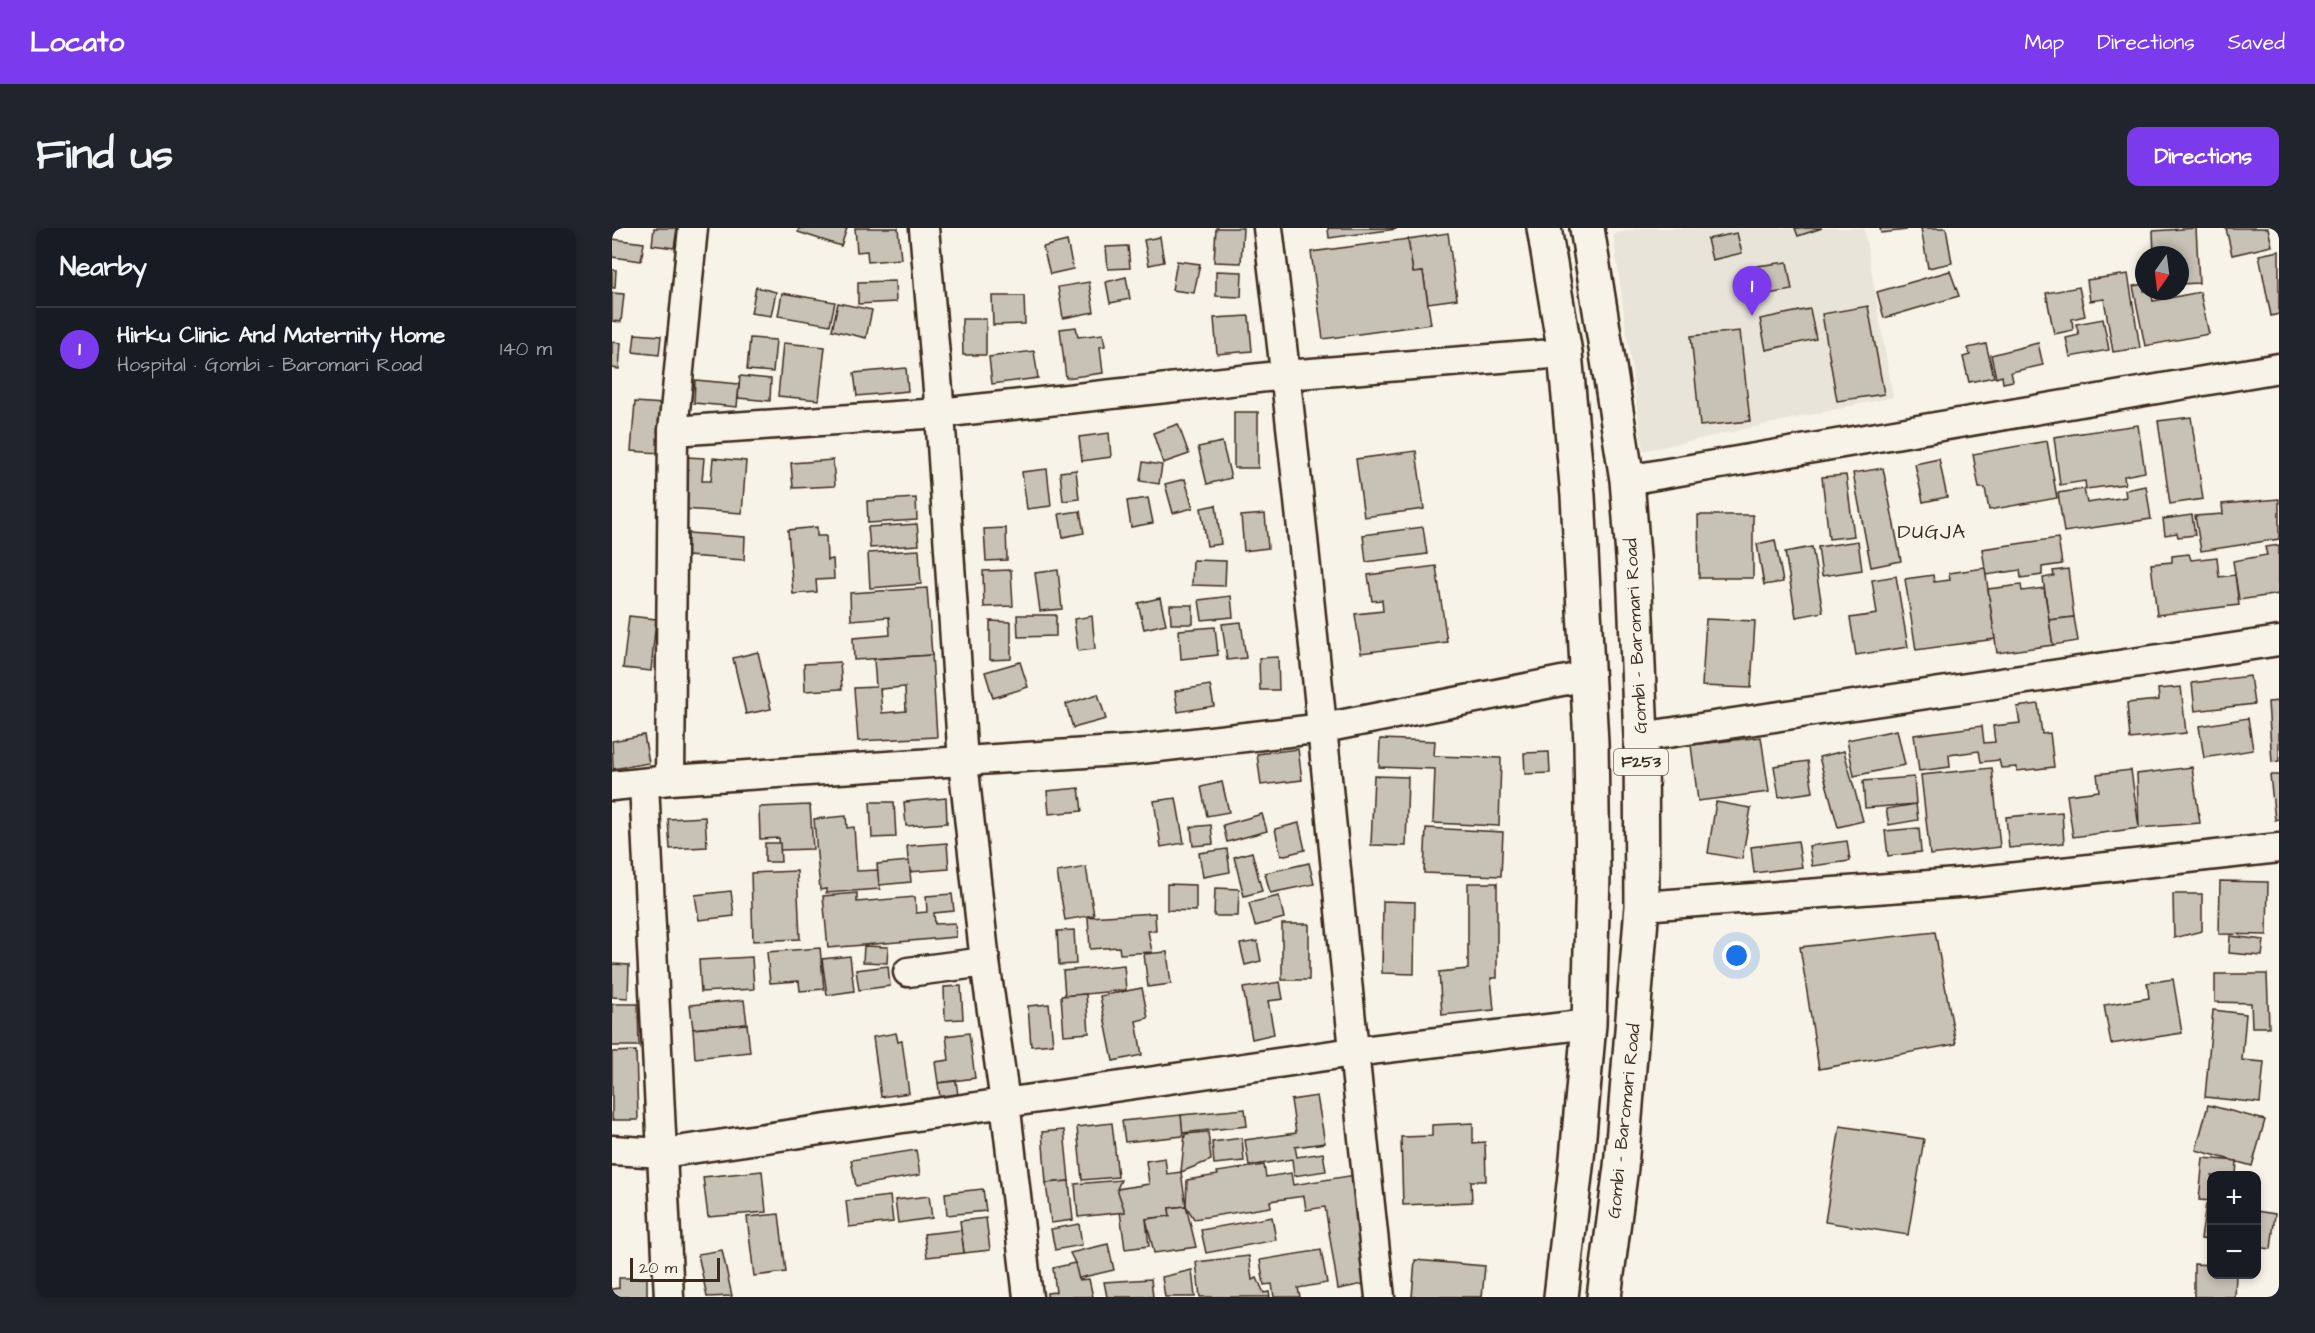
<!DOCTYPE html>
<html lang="en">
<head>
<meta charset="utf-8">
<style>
  body { margin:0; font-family:"Architects Daughter",sans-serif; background:#20242c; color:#f1f3f6 }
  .controls { position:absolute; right:18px; bottom:18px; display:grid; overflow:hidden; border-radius:12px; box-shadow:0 3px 9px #0003 }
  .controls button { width:54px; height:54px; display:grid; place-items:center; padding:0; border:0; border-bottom:2px solid #363941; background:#171b24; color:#f1f3f6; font:30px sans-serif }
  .compass { position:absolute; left:1523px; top:18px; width:54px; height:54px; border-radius:50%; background:#171b24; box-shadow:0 3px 9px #0003; rotate:194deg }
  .scale { position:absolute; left:18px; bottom:15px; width:90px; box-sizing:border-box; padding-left:6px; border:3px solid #3b2a1e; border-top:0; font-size:16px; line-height:21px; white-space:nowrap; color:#3b2a1e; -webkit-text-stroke:4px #f7f3e8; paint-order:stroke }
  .you { position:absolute; left:1125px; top:728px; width:21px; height:21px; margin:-15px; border:4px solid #fff; border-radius:50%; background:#1a73e8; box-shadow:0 0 0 9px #1a73e833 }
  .badge { display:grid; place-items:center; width:39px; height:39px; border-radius:50%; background:#7c3aed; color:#fff; font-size:20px; font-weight:700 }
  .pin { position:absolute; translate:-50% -50px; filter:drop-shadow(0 2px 3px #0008) }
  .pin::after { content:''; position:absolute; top:32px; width:21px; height:18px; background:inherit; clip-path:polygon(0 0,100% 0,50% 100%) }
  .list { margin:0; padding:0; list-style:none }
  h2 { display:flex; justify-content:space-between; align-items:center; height:78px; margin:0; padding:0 24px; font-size:26px }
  h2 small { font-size:20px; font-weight:400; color:#9ea1a6 }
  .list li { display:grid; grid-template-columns:39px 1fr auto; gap:18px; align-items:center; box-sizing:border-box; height:84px; padding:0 24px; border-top:2px solid #363941 }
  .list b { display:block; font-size:22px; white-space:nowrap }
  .list p { margin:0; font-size:20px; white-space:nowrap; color:#9ea1a6 }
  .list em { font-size:20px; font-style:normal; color:#9ea1a6 }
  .map { position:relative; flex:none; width:1667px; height:1069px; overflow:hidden; border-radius:12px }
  header { display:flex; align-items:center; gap:36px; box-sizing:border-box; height:84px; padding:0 30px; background:#7c3aed; color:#fff }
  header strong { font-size:28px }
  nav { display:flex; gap:33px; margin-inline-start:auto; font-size:21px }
  .intro { display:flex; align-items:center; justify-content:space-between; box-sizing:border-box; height:144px; padding:0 36px }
  h1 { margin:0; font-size:42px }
  .button { padding:15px 27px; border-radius:12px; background:#7c3aed; color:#fff; font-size:21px; font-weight:700 }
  main { display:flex; gap:36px; padding:0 36px }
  aside { flex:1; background:#171b24; border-radius:12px; box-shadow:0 3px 9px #0003 }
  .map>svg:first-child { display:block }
</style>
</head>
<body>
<header>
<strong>Locato</strong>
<nav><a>Map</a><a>Directions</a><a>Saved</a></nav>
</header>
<div class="intro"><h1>Find us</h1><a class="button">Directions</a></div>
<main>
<aside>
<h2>Nearby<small></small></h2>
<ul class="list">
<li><span class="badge">1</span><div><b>Hirku Clinic And Maternity Home</b><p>Hospital · Gombi - Baromari Road</p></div><em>140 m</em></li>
</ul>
</aside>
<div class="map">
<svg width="1667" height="1069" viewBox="0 0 1667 1069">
  <rect width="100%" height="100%" fill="#f7f3e8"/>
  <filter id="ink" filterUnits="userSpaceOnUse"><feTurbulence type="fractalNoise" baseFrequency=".0167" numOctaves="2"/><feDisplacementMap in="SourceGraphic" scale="12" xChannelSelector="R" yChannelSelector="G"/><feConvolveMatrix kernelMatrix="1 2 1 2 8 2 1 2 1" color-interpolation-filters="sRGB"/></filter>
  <g filter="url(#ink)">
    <polygon fill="#e9e4d9" points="1030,0 1252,0 1281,169 1031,223 1001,6"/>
    <g fill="#c8c1b6" stroke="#3b2a1e" stroke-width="1.5" fill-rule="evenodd">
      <polygon points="42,0 65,0 62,20 40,17"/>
      <polygon points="187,0 235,0 229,18 186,4"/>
      <polygon points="243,0 286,0 289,31 256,34 255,23 245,24"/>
      <polygon points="604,0 631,0 629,35 602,34"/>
      <polygon points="716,0 784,0 784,1 717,10"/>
      <polygon points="1183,0 1210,0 1186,8"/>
      <polygon points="1268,0 1294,0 1294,2 1269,5"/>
      <polygon points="1309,0 1334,0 1340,35 1316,40"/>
      <polygon points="1584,0 1587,55 1568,56 1568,27 1542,27 1541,3"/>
      <polygon points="1614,0 1656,0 1660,18 1620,27"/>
      <polygon points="836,5 845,71 816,75 811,44 801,45 796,11"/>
      <polygon points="1125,5 1130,25 1100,32 1095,11"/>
      <polygon points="548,9 552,34 537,37 532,12"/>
      <polygon points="0,11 32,15 29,33 0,29"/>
      <polygon points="796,11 801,45 811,44 819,96 711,111 699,24"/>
      <polygon points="455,13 461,41 438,46 431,19"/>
      <polygon points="516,18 518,40 496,41 494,19"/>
      <polygon points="1667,23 1667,86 1659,88 1647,27"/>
      <polygon points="565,33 588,36 582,65 560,62"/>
      <polygon points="1175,34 1180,62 1150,67 1145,38"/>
      <polygon points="0,42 4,42 3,60 0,60"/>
      <polygon points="604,43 630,44 629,69 604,68"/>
      <polygon points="1338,43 1347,68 1272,90 1265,64"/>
      <polygon points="1516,46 1528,120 1501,124 1492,71 1478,73 1475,52"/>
      <polygon points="514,49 518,71 498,75 494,54"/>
      <polygon points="283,53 284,74 246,76 246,54"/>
      <polygon points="477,54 482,84 451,90 446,59"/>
      <polygon points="1532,56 1532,63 1539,63 1541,73 1588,64 1597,106 1533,118 1521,58"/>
      <polygon points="144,59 164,64 159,88 139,85"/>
      <polygon points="1467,59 1473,88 1460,91 1461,102 1442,106 1434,65"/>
      <polygon points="0,65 12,66 9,94 0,93"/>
      <polygon points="170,65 223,74 218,97 166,88"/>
      <polygon points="380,68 412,68 413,96 381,97"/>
      <polygon points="226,75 260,82 254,110 220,102"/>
      <polygon points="1256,78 1272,166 1225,173 1210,86"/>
      <polygon points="1198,81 1204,111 1154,122 1148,91"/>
      <polygon points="637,88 640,123 605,126 602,90"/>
      <polygon points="350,91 374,91 374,127 351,127"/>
      <polygon points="1491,91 1497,122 1458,129 1454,110 1467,107 1464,96"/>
      <polygon points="464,99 466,109 491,106 493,118 488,119 491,145 454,150 448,101"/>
      <polygon points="1128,103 1138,193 1088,198 1079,108"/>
      <polygon points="23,106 49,108 47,127 21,124"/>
      <polygon points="138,110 164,112 161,144 135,142"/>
      <polygon points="0,114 9,115 7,141 0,140"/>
      <polygon points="171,115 213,119 207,172 166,168"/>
      <polygon points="1426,115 1431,137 1399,144 1401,153 1391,155 1390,148 1384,150 1379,127"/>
      <polygon points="1374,116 1382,149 1357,154 1351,129 1358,127 1356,120"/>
      <polygon points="422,123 426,150 380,156 377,129"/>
      <polygon points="294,140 296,163 245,168 242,145"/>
      <polygon points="128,148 159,151 158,173 126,170"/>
      <polygon points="83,152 127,156 125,179 82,175"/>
      <polygon points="23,174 51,176 48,225 19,223"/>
      <rect x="622" y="184" width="24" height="56"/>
      <polygon points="1579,189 1591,271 1558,276 1546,193"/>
      <polygon points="566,196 577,226 551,235 541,205"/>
      <polygon points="1526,197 1533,244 1512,248 1513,256 1474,261 1473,253 1448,257 1442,209"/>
      <polygon points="497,205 499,229 470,233 467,209"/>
      <polygon points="1435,213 1445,270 1377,282 1373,260 1367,260 1361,226"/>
      <polygon points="610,214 619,250 595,256 586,219"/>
      <polygon points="804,223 812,281 752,289 744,231"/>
      <polygon points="74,229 92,230 90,253 99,253 101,230 134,233 130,285 71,281"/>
      <polygon points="1327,231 1335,269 1311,274 1303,236"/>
      <polygon points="221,232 223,258 181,260 179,235"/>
      <polygon points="531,234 550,237 547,256 528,253"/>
      <polygon points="1271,240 1289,333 1259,339 1241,245"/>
      <polygon points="435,241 439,278 415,281 410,244"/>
      <polygon points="464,242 467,271 451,273 448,244"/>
      <polygon points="1234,247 1242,308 1217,311 1210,249"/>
      <polygon points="573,251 581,280 561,285 553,256"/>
      <polygon points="1534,258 1539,291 1452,304 1446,265 1472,261 1475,275 1514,269 1513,262"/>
      <polygon points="304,270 305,292 256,295 255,273"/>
      <polygon points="536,270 541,295 519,299 515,273"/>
      <polygon points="1667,271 1667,311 1589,323 1583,288 1611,286 1610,276"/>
      <polygon points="604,277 609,316 595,318 589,280"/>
      <polygon points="468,283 472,305 451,309 447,286"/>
      <polygon points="653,286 656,320 632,323 629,288"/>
      <polygon points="1086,287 1141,287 1141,350 1087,350"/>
      <polygon points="1580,287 1583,307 1566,309 1565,305 1553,307 1551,291"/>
      <polygon points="305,296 307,317 258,320 256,299"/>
      <polygon points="205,299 205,308 214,308 215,332 221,331 222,351 204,352 205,364 181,366 176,302"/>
      <polygon points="811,299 815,326 754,334 751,307"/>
      <polygon points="394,300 395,332 374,333 372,301"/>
      <polygon points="76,305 133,309 132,332 75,328"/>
      <polygon points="1446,310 1450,336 1430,339 1430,347 1409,350 1408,342 1374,347 1370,321"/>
      <polygon points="1163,312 1171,354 1152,357 1145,316"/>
      <polygon points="1246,313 1250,342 1210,348 1206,319"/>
      <polygon points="1667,317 1667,366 1627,372 1621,333 1655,327 1653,319"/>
      <polygon points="1200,319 1211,384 1184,389 1173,324"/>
      <polygon points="307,322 309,356 258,360 256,325"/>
      <polygon points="1577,326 1579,332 1605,329 1607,349 1623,347 1627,377 1545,387 1539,336 1560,334 1560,328"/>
      <polygon points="581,332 614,333 613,358 580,357"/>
      <polygon points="824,338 835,414 749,425 743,386 771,383 770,372 760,373 756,347"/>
      <polygon points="1373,340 1383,411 1304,422 1293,351 1321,347 1322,354 1338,352 1337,345"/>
      <polygon points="1456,341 1462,389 1437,392 1431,350 1442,348 1441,343"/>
      <polygon points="399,342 401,378 372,379 371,343"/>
      <polygon points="446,342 450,381 428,383 423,345"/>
      <polygon points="1284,348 1296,419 1244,427 1238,390 1265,386 1260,352"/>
      <polygon points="1409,357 1410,363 1432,360 1441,417 1385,425 1376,361"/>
      <polygon points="315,360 320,427 242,432 241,410 278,407 277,389 239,392 238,365"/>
      <polygon points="619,368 621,389 590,392 587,372"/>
      <polygon points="548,370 554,396 532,401 526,375"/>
      <polygon points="558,377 581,377 581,396 559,396"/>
      <polygon points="405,387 444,387 444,408 406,409"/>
      <polygon points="17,388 44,391 39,443 11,440"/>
      <polygon points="480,388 483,421 466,423 462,391"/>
      <polygon points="1462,389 1466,413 1441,417 1437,392"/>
      <polygon points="1094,391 1143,393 1139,460 1090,458"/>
      <polygon points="378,393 399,394 399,431 378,432"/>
      <polygon points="629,394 634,430 615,432 610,396"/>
      <polygon points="603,399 606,427 569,431 567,402"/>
      <polygon points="146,424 159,481 134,486 121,430"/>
      <path d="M320,427l5,82 -79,4 -4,-53 22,-1 -2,-28zM293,459l1,24 -24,2 -2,-24z"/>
      <polygon points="666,429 667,462 648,462 647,430"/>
      <polygon points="228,434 230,461 193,463 192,436"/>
      <polygon points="408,434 416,459 381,470 373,444"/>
      <polygon points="1638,448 1642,476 1583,483 1580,455"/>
      <polygon points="598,457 602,478 566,484 563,463"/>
      <polygon points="1569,459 1574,505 1518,511 1515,475 1547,472 1546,461"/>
      <polygon points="486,466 494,491 461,500 454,476"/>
      <polygon points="1667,473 1667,533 1660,534 1656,474"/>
      <polygon points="1426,476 1430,506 1438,505 1442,539 1405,543 1405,539 1389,540 1387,532 1369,534 1367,523 1337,527 1338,539 1307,543 1302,507 1370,498 1372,515 1383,514 1381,498 1408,495 1405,479"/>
      <polygon points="1636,490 1641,522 1592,530 1587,498"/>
      <polygon points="1285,502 1293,537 1242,548 1235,512"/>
      <polygon points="32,507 37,535 1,541 0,513"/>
      <polygon points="1149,509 1157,564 1086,573 1079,517"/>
      <polygon points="768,511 823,513 822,528 889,530 887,598 821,595 823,541 767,539"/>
      <polygon points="686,521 690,552 649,557 645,526"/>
      <polygon points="1232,523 1251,593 1226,599 1207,529"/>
      <polygon points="937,524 938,545 913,546 912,525"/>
      <polygon points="1196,533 1201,564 1167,569 1162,538"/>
      <polygon points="1580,539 1588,595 1527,600 1525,546"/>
      <polygon points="1380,540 1388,619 1318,627 1309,547"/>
      <polygon points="1519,542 1527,600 1461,609 1455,567 1487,563 1485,546"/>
      <polygon points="1658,547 1667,547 1667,591 1663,592"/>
      <polygon points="762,548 796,549 794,618 759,617"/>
      <polygon points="1302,549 1304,576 1253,580 1251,553"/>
      <polygon points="610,554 617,584 595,588 589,559"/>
      <polygon points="467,560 470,583 437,586 435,563"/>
      <polygon points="334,570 335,595 294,598 292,574"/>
      <polygon points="564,570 572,615 549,619 542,573"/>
      <polygon points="258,574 282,574 284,609 260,610"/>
      <polygon points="1104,574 1139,580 1130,631 1096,625"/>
      <polygon points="1304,576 1306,592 1277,597 1274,581"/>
      <polygon points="198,577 201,621 168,622 167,610 148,611 147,579"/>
      <polygon points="1450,584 1452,615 1397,620 1394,589"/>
      <polygon points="650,586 655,603 615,614 611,597"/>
      <polygon points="234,588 235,600 242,599 245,643 266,642 268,661 214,665 214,661 208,662 202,591"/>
      <polygon points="93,589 95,619 58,621 56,591"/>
      <polygon points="687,595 693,622 669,628 663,601"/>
      <polygon points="599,597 601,616 581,618 579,599"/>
      <polygon points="814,600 891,604 889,648 812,645"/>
      <polygon points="1307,600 1309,624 1276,628 1273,603"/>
      <polygon points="1186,613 1190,639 1142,645 1139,619"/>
      <polygon points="1235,613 1238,633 1200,638 1197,618"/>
      <polygon points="153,615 168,615 169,634 153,634"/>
      <polygon points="335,615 337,641 297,644 295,618"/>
      <polygon points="615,621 618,644 591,649 587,625"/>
      <polygon points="640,624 650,663 632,668 622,629"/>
      <polygon points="297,633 299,654 267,657 265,636"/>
      <polygon points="697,635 702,656 658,665 653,645"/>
      <polygon points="474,639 482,687 453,692 445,644"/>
      <polygon points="185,643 188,711 141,713 139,645"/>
      <polygon points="1608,653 1656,654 1655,707 1607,706"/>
      <polygon points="856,655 885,655 885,750 879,750 882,782 830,787 827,744 856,741"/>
      <polygon points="555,656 584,657 584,683 555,682"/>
      <polygon points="603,660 627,661 626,688 602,688"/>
      <polygon points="119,663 122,688 87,692 83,667"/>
      <polygon points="245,665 245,674 303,669 304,685 315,684 314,668 340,666 342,683 322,685 323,696 343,695 344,709 216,720 211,668"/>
      <polygon points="1561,666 1590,666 1590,703 1562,710"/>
      <polygon points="667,668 672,690 643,698 637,675"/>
      <polygon points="771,673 803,674 802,746 770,745"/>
      <polygon points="543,685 544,703 536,703 540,724 508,726 507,719 478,721 476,689"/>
      <rect x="670" y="696" width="27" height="56"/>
      <polygon points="462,702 464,736 447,737 445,703"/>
      <polygon points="1323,704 1344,816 1207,841 1188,719"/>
      <polygon points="1618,708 1652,712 1650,728 1617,725"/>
      <polygon points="645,713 649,733 633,737 628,716"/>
      <polygon points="252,718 276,719 275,735 251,734"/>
      <polygon points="208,720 212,761 188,763 187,753 158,755 155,724"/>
      <polygon points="555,724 559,756 536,759 532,726"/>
      <polygon points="238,728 242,763 215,767 210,731"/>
      <polygon points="140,729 142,761 89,764 87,732"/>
      <polygon points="0,736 17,737 16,770 0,769"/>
      <polygon points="512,737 514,762 453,768 451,743"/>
      <polygon points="276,738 278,758 247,762 244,742"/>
      <polygon points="1603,746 1655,746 1657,799 1640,799 1639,775 1603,774"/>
      <polygon points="1561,751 1570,805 1499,816 1492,777 1537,770 1535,755"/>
      <polygon points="668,754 671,771 656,773 662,806 640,811 631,760"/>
      <polygon points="349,758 351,791 333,792 332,759"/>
      <polygon points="530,760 536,790 524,793 530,827 501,833 488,768"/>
      <polygon points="474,766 477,805 452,807 449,768"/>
      <polygon points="132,772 135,796 81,801 78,777"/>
      <polygon points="0,776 26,776 27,818 0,818"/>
      <polygon points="437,776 441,816 419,818 416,778"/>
      <polygon points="1601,782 1634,786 1630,832 1652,834 1648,875 1593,869"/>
      <polygon points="135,796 138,824 83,830 81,801"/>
      <polygon points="284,805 286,814 290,813 297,865 269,869 261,809"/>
      <polygon points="357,805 363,850 326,855 323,834 337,832 334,808"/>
      <polygon points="24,823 26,892 0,892 0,824"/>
      <polygon points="344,853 347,874 329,876 326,855"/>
      <polygon points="705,868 713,915 683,919 685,929 711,925 714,943 682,948 680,931 637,938 633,912 684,905 679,872"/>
      <polygon points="1596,877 1653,892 1640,938 1584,922"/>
      <polygon points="633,881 635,898 570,905 569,887"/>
      <polygon points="569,887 571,908 513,914 510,893"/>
      <polygon points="500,895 506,949 470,952 465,899"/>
      <polygon points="861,895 861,915 873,914 874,953 859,953 860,974 791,977 789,909 820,908 820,897"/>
      <polygon points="1228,898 1312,911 1296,1007 1213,994"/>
      <polygon points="452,902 457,953 434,955 430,904"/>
      <polygon points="596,904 599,932 569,944 573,906"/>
      <polygon points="630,910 632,933 602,936 600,914"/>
      <polygon points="304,922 308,947 244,958 239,932"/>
      <polygon points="553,930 555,946 569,944 574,978 557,980 558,988 534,991 537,1018 513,1021 505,961 537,956 534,933"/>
      <polygon points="1591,930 1625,933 1624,947 1632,948 1600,948 1600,973 1587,972"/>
      <polygon points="652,937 654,949 679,945 681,957 743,947 752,1056 726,1061 713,979 694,982 692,968 658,973 659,979 582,991 574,978 575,952 606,947 605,944"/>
      <polygon points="150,943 154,984 96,989 91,949"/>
      <polygon points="509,952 505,961 513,984 466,989 463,956"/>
      <polygon points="457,953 461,992 439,995 434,955"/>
      <polygon points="371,961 374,983 335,987 333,965"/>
      <polygon points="278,968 281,994 237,999 234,973"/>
      <polygon points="317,968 320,990 286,995 283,972"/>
      <polygon points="1594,976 1600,976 1600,1012 1589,1011"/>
      <polygon points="574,978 584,1019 542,1025 534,991 558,988 557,980"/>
      <polygon points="1644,983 1663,986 1659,1021 1644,1019"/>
      <polygon points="167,986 174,1044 142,1048 135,989"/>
      <polygon points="660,989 664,1012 594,1025 589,1002"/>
      <polygon points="374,990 378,1022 352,1025 348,993"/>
      <polygon points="467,996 470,1017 443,1022 439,1001"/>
      <polygon points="349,1002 352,1025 315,1029 312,1006"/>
      <polygon points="496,1016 502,1042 463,1051 463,1035 458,1025"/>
      <polygon points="110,1022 120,1068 95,1069 86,1026"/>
      <polygon points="709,1022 715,1055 686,1060 688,1069 662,1069 660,1056 652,1057 648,1032"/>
      <polygon points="637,1028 640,1052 645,1050 652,1065 657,1064 658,1069 588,1069 584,1034"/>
      <polygon points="803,1032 873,1038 870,1069 800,1069"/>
      <polygon points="463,1035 467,1052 477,1051 481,1069 435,1069 435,1065 444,1064 441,1040"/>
      <polygon points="1582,1036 1600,1037 1600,1046 1624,1046 1623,1069 1582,1069"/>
      <polygon points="580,1042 583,1069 553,1069 550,1049"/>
      <polygon points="7,1050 35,1050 35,1069 0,1069 0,1061 7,1060"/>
      <polygon points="539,1051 541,1069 495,1069 492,1054"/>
    </g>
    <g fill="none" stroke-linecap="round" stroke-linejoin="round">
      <g stroke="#3b2a1e" stroke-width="33">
        <g id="minor">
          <polyline points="312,0 328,185 351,534 373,734"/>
          <path d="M656,0c44,356 72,713 112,1069"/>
          <polyline points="61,203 328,185 674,147 953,125"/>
          <polyline points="1015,252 1667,140"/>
          <polyline points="1029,509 1667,413"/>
          <polyline points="58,552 61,203 81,0"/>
          <polyline points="32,555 57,1069"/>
          <polyline points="0,558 58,552 520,522 712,500 975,448"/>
          <polyline points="1030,678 1359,654 1667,620"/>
          <polyline points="296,744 373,734 393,874 416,1069"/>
          <polyline points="0,922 51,925 741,824 977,796"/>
        </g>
      </g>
      <g stroke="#3b2a1e" stroke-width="38">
        <g id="primary">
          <polyline points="932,0 953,125 966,268 979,515 981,646 977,796 965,930 949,1069"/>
          <polyline points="975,0 1015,252 1022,341 1029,509 1030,678 1009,939 992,1069"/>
        </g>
      </g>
      <use href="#minor" stroke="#f7f3e8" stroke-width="28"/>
      <use href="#primary" stroke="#f7f3e8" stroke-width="33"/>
    </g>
  </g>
  <g text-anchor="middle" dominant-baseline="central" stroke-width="4.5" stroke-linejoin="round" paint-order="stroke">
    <rect fill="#f7f3e8" stroke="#73665b" stroke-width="1.5" x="1002" y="521" width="54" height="26" rx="4.5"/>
    <g font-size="16" font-weight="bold" fill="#3b2a1e">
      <text x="1029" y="534">F253</text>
    </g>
    <g font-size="18" fill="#3b2a1e" stroke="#f7f3e8">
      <text transform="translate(1024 408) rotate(-93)">Gombi - Baromari Road</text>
      <text transform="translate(1012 893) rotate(-84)">Gombi - Baromari Road</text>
    </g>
    <g font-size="20" letter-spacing="1.5" fill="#3b2a1e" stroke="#f7f3e8">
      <text x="1320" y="304">DUGJA</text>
    </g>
  </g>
</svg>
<div class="controls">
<button>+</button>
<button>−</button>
</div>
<svg class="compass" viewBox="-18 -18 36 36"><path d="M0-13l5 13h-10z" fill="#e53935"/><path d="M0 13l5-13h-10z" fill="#9ea1a6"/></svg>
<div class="scale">20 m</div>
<div class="you"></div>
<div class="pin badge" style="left:1140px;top:88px">1</div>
</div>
</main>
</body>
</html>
